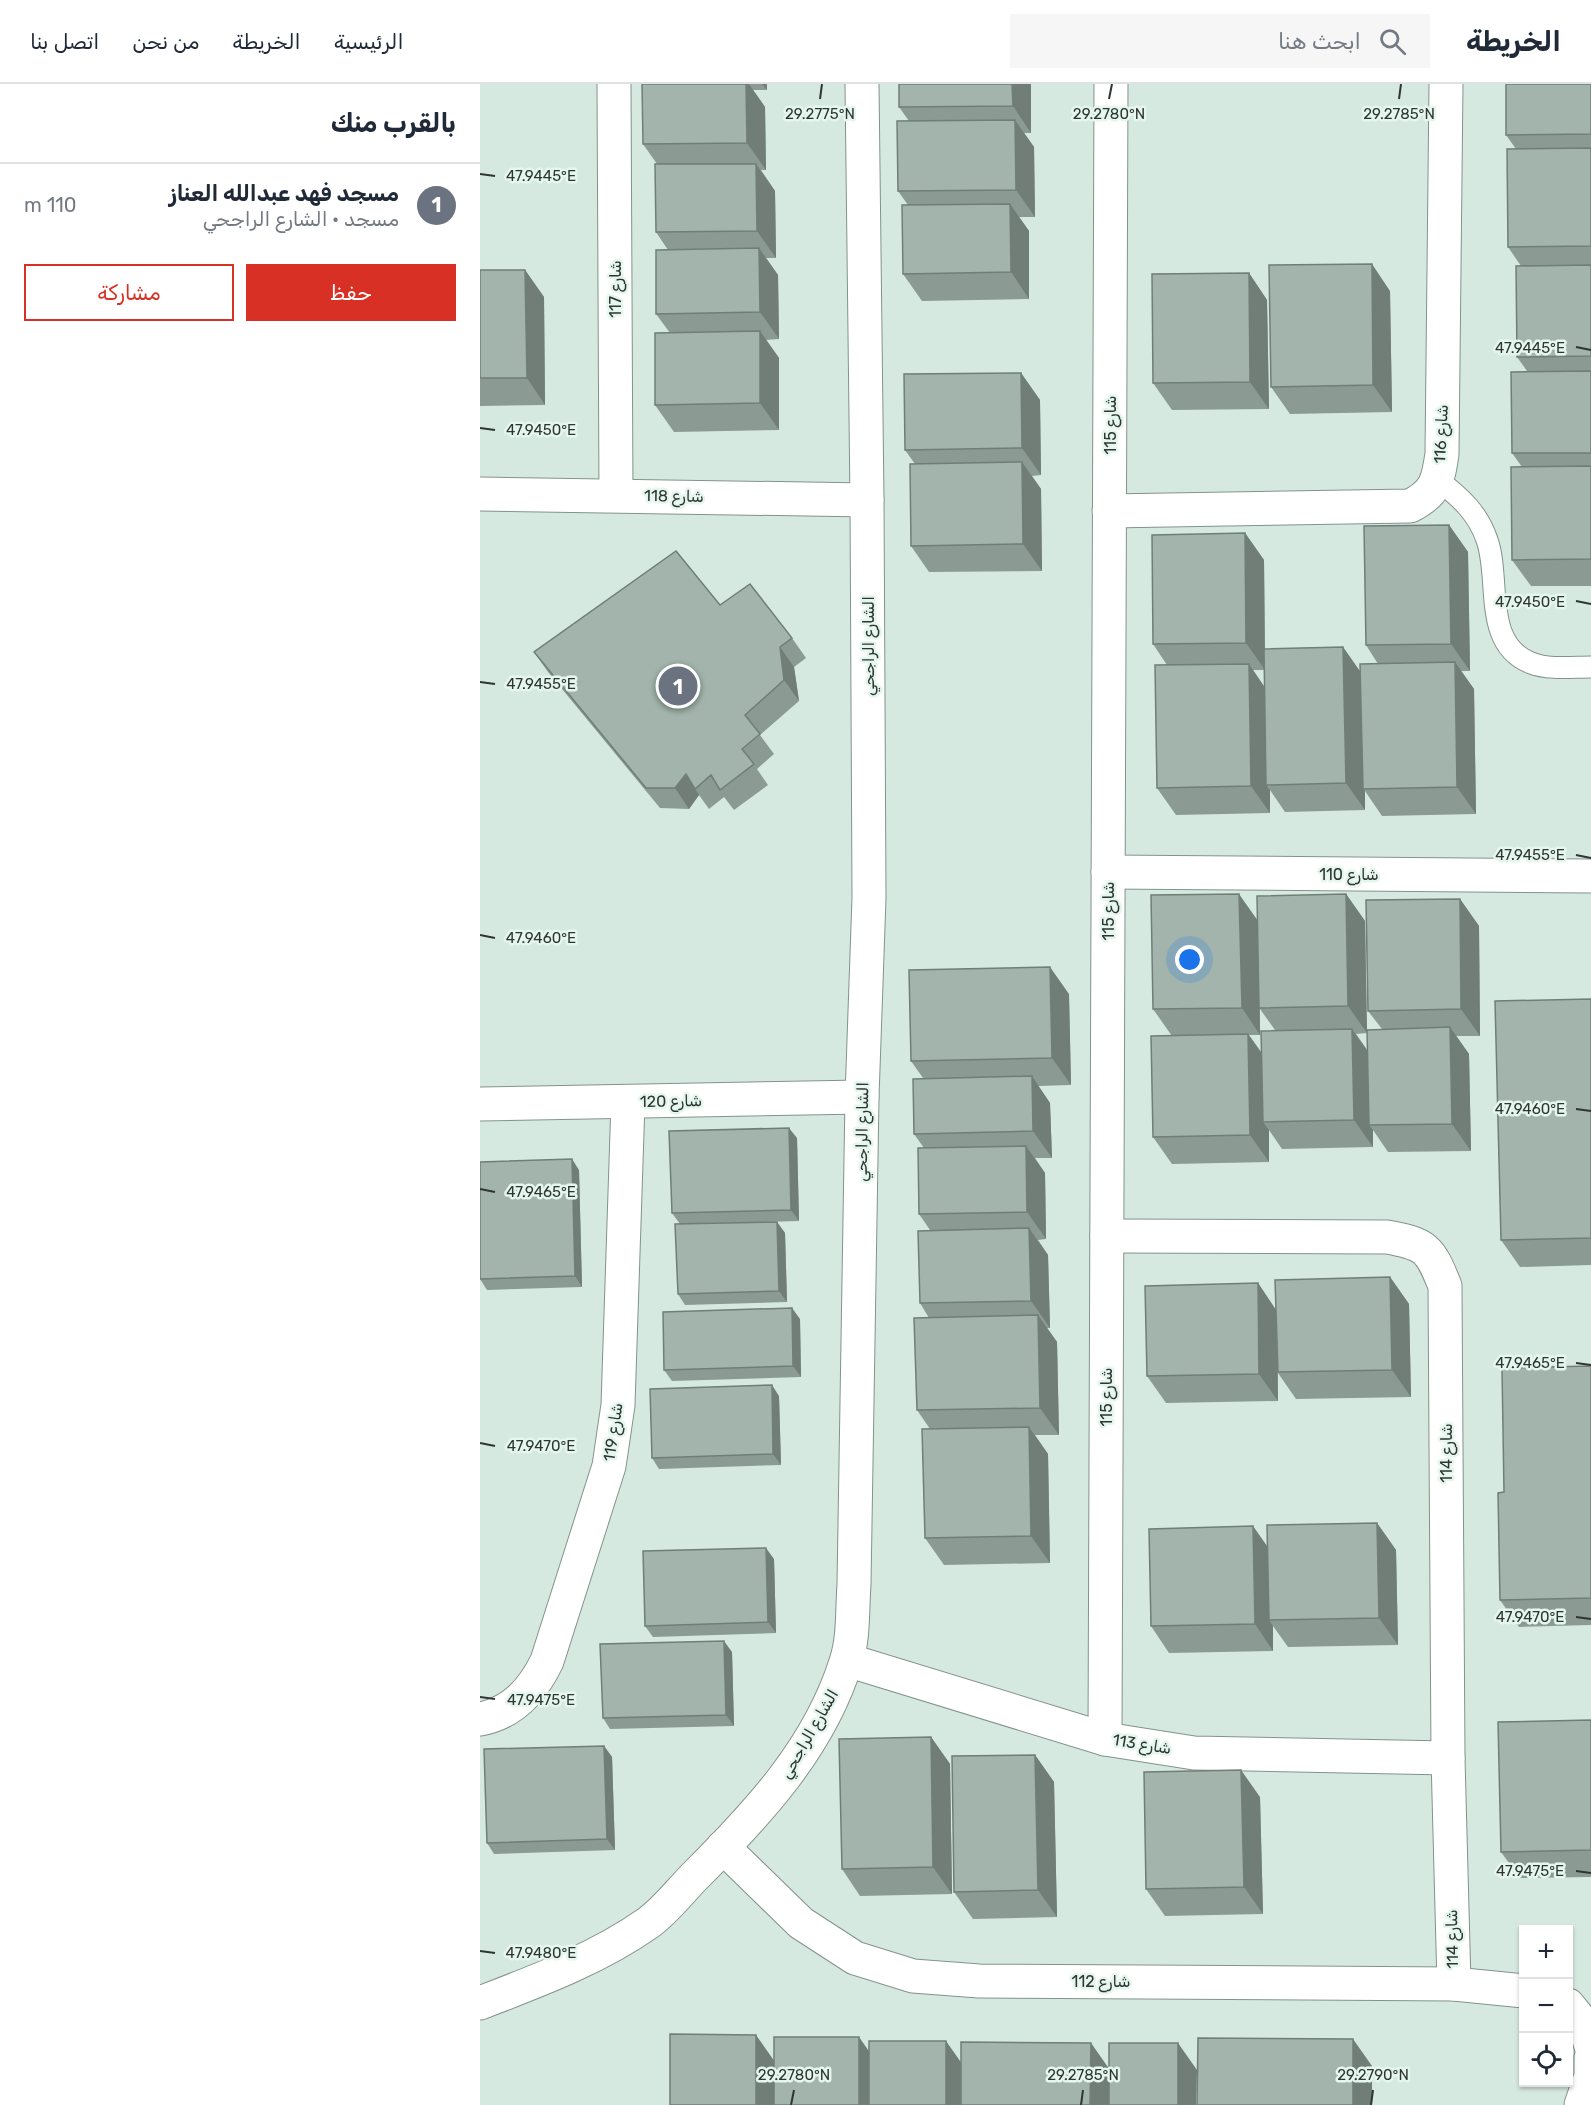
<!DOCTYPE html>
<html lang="ar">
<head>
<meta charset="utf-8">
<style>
  body { margin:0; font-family:Rubik,"Noto Naskh Arabic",sans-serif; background:#f6f6f7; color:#1f2937; direction:rtl }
  .controls { position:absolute; right:18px; bottom:18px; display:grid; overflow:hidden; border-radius:0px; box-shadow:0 2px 4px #0004 }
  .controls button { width:54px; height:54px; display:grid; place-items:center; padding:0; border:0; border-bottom:2px solid #e0e1e3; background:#fff; color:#1f2937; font:30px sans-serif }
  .you { position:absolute; left:710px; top:876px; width:21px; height:21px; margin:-15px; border:4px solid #fff; border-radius:50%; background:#1a73e8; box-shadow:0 0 0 9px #1a73e833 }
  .badge { display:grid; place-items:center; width:39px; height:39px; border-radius:50%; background:#d93025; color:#fff; font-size:20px; font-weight:700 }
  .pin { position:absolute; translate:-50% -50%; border:3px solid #fff; box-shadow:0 2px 6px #0006 }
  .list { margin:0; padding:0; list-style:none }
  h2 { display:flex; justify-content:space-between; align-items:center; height:78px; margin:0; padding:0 24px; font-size:26px }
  h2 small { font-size:20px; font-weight:400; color:#747a83 }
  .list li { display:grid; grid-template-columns:39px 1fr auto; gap:18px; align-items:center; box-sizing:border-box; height:84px; padding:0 24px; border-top:2px solid #e0e1e3 }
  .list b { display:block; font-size:22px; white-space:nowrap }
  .list p { margin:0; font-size:20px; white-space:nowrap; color:#747a83 }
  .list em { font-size:20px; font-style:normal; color:#747a83 }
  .actions { display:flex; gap:12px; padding:18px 24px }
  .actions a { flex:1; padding:14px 0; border:2px solid #d93025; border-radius:0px; text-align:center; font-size:21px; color:#d93025 }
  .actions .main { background:#d93025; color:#fff }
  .icon { flex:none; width:33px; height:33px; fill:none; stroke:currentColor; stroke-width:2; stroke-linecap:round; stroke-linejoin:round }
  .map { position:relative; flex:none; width:1111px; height:2021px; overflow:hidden; direction:ltr }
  header { display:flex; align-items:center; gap:36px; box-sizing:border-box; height:84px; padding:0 30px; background:#fff; border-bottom:2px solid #e0e1e3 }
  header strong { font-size:28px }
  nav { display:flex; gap:33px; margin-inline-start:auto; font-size:21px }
  .search { width:420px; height:54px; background:#f6f6f7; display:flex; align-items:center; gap:15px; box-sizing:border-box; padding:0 21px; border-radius:0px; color:#747a83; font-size:22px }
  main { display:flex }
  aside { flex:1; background:#fff }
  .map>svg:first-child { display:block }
</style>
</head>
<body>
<header>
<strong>الخريطة</strong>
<div class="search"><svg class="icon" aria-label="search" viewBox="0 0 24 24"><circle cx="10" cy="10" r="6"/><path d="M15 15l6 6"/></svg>ابحث هنا</div>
<nav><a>الرئيسية</a><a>الخريطة</a><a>من نحن</a><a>اتصل بنا</a></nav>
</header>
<main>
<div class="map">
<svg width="1111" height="2021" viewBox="0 0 1111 2021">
  <rect width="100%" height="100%" fill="#d6e9e1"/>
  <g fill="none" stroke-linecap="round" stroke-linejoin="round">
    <g stroke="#82938c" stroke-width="23">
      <path id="service" d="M958,396c22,17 40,33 49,60 14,39 -5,104 44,123 18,7 41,4 60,4"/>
    </g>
    <g stroke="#82938c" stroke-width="35">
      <g id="minor">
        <polyline points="134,0 136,411"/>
        <polyline points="0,410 387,416"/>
        <path d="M629,427l301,-5c26,-13 28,-25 32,-52l4,-370"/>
        <polyline points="628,788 1111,792"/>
        <polyline points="0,1020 382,1013"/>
        <path d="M627,1152l280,1c40,7 43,12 58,49l3,472 6,226"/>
        <polyline points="367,1576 625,1655 714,1669 968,1674"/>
        <path d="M0,1635c33,-6 53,-29 67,-58l62,-195 9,-61 10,-303"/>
        <polyline points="625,1655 631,0"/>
        <polyline points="243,1763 321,1839 375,1874 433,1892 499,1897 974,1900 1044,1907"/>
        <path d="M0,1919c57,-22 117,-44 168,-80 17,-12 33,-33 48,-48 62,-62 123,-127 150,-213 8,-24 6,-52 8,-77l8,-488 7,-199 -2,-398 -5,-416"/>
        <polyline points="1088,1921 1105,1942 1111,1962"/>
        <polyline points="1101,2021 1111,1992 1111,1974"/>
      </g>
    </g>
    <use href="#service" stroke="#fff" stroke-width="21"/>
    <use href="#minor" stroke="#fff" stroke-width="33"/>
  </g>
  <g fill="#8b9b94" fill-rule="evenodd">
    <polygon points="162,0 287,0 287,6 273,6 285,23 286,86 281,86 295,107 296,174 286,174 298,191 299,255 286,256 299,274 299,346 194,348 175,321 190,249 176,230 188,166 176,148 177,80 163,60"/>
    <polygon points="551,0 551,49 544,49 554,63 555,133 539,133 549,147 549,215 442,217 423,190 428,121 418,107 429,37 419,23"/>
    <polygon points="1111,0 1111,502 1051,502 1032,476 1042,383 1032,369 1047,287 1037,273 1041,182 1028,163 1036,65 1026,51"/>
    <polygon points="0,186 45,186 64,213 65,321 0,322"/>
    <polygon points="769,189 787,216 789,325 692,326 673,299"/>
    <polygon points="910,207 912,328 810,330 791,303"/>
    <polygon points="541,289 560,316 561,391 552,392 561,405 562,487 449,488 431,462 435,380 425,366"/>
    <path d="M969,441l19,27 2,119h-9l13,18 2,125 -94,2 -17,-25v19l-80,2 -15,-22v23l-94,2 -19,-27 10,-123 -14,-21 92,-111 19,27 1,89 78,-2 17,25 18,-8 -12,-19zM773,586h11v16z"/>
    <polygon points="240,521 312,554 326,574 314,583 319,617 280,651 294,670 277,685 288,701 254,726 244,713 229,725 219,711 209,725 180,724 68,588 54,568"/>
    <path d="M866,810l19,27 2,112 -11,1 12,17 14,-22 -14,-18 92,-112 19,27 1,110h-24l13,18 2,97 -83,1 -15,-22v17l-91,2 -13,-19v32l-97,2 -19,-27 19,-101 -19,-27 104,-90zM780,925l15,21 -13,23 -13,-18h11z"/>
    <polygon points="589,910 591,1001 558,1002 570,1019 572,1074 555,1074 565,1089 566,1155 558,1156 568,1171 570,1244 567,1244 577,1258 579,1351 555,1351 568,1370 570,1479 464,1481 445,1454 450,1345 437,1326 449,1234 440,1219 450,1146 439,1130 444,1064 434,1050 443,994 431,977"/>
    <polygon points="1111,915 1111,1181 1040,1183 1021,1156"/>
    <polygon points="317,1054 319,1137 200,1140 192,1129"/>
    <polygon points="99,1086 102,1203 7,1206 0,1195"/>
    <polygon points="297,1138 305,1149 307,1218 205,1221 198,1210"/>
    <polygon points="910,1193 929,1220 931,1313 816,1315 798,1289 798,1317 686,1319 667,1292 778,1199 796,1226"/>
    <polygon points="320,1235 321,1293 192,1297 184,1286"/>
    <polygon points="1111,1282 1111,1541 1039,1543 1020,1516 1024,1408"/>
    <polygon points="299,1312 301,1381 179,1385 172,1374"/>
    <polygon points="897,1439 916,1466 918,1561 808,1563 793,1542 793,1567 689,1569 671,1542 788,1463"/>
    <polygon points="294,1475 296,1549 173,1553 165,1542"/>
    <polygon points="252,1568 254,1642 130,1645 123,1634"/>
    <polygon points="1111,1636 1111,1793 1040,1794 1021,1768"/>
    <polygon points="451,1653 470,1680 472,1810 380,1812 362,1785"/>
    <polygon points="124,1662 132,1673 135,1766 14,1770 7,1759"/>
    <polygon points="555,1671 574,1698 577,1833 493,1835 474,1808"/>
    <polygon points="780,1713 783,1830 685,1832 666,1805"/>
  </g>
  <g fill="#717e78">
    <polygon points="266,0 269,0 285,23 286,86 267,59"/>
    <polygon points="282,0 287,0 287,6"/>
    <polygon points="532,0 551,0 551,49 533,22"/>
    <polygon points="535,36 554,63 555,133 536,106"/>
    <polygon points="276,80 295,107 296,174 277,147"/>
    <polygon points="530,120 549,147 549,215 531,188"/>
    <polygon points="279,164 298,191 299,255 280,228"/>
    <polygon points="892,180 910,207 912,328 893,301"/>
    <polygon points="45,186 64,213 65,321 47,294"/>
    <polygon points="769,189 787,216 789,325 770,298"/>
    <polygon points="280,247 299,274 299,346 280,319"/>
    <polygon points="541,289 560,316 561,391 542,364"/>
    <polygon points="542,378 561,405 562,487 543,460"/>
    <polygon points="969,441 988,468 990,587 971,560"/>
    <polygon points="765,449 784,476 785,586 766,559"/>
    <polygon points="300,563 314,583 319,617 304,596"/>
    <polygon points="863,563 882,590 883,705 885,707 885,726 866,699"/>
    <polygon points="975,578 994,605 996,730 977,703"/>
    <polygon points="769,580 787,607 786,701 790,706 790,729 771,702"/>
    <polygon points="206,690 219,711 209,725 195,704"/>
    <polygon points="759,810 778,837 780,951 762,924"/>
    <polygon points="866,810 885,837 887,949 868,922"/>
    <polygon points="980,815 999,842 1000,952 981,925"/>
    <polygon points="570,883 589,910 591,1001 572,974"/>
    <polygon points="970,943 989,970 991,1067 972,1040"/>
    <polygon points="872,945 891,972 889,1041 893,1046 893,1063 874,1036"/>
    <polygon points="768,950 787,977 783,1038 789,1046 789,1078 770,1051"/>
    <polygon points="552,992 570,1019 572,1074 553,1047"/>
    <polygon points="309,1044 317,1054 319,1137 311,1126"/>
    <polygon points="546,1062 565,1089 566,1155 547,1128"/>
    <polygon points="92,1075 99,1086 102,1203 95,1192"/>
    <polygon points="297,1138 305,1149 307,1218 299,1207"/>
    <polygon points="549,1144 568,1171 570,1244 551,1217"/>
    <polygon points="910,1193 929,1220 931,1313 912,1286"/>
    <polygon points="778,1199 796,1226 798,1317 779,1290"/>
    <polygon points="312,1224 320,1235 321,1293 313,1282"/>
    <polygon points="558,1231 577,1258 579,1351 560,1324"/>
    <polygon points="292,1301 299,1312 301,1381 293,1370"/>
    <polygon points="549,1343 568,1370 570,1479 551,1452"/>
    <polygon points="897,1439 916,1466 918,1561 899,1534"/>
    <polygon points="773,1442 792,1469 789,1536 793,1542 793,1567 775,1540"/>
    <polygon points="286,1464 294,1475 296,1549 288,1538"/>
    <polygon points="244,1557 252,1568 254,1642 246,1631"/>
    <polygon points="451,1653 470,1680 472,1810 453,1783"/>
    <polygon points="124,1662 132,1673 135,1766 127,1755"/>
    <polygon points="555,1671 574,1698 577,1833 558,1806"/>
    <polygon points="761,1686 780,1713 783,1830 764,1803"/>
    <polygon points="276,1951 295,1978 295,2021 276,2021"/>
    <polygon points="379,1953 398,1980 398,2021 379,2021"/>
    <polygon points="873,1955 892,1982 892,2021 873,2021"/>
    <polygon points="466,1957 485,1984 485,2021 466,2021"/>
    <polygon points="611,1959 630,1986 630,2021 610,2021"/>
    <polygon points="698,1959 717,1986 716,2021 698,2021"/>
  </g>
  <g fill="#a2b4ac" stroke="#717e78" stroke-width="1.5">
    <polygon points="162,0 266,0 267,59 163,60"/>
    <polygon points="419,0 532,0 533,22 419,23"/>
    <polygon points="1026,0 1111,0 1111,50 1026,51"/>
    <polygon points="535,36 536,106 418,107 417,37"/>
    <polygon points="1111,64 1111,162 1028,163 1027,65"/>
    <polygon points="175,80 276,80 277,147 176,148"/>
    <polygon points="530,120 531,188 423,190 422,121"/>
    <polygon points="279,164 280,228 176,230 176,166"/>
    <polygon points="892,180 893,301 791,303 789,181"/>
    <polygon points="1111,181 1111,272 1037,273 1036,182"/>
    <polygon points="0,186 45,186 47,294 0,294"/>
    <polygon points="769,189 770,298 673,299 672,190"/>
    <polygon points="280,247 280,319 175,321 175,249"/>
    <polygon points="1111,287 1111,369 1032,369 1031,288"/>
    <polygon points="541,289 542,364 425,366 424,290"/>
    <polygon points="542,378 543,460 431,462 430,380"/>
    <polygon points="1111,382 1111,475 1032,476 1031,383"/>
    <polygon points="969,441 971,560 886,561 884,442"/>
    <polygon points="765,449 766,559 673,560 672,451"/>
    <polygon points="196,467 240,521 270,500 312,554 300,563 304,596 265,631 280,650 262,665 274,680 240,706 231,691 215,705 206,690 195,704 166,704 54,568"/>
    <polygon points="863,563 866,699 786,701 784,565"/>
    <polygon points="975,578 977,703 883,705 880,580"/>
    <polygon points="769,580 771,702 677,704 675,581"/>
    <polygon points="759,810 762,924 673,925 671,811"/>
    <polygon points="866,810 868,922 779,924 777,812"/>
    <polygon points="980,815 981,925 888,927 886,816"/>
    <polygon points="570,883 572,974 431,977 429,886"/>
    <polygon points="1111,915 1111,1154 1021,1156 1015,917"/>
    <polygon points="970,943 972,1040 889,1041 887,946"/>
    <polygon points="872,945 874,1036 783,1038 781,947"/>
    <polygon points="768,950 770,1051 673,1053 671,952"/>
    <polygon points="552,992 553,1047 434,1050 433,995"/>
    <polygon points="309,1044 311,1126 192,1129 189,1047"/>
    <polygon points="546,1062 547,1128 439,1130 438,1064"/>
    <polygon points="92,1075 95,1192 0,1195 0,1078"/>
    <polygon points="297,1138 299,1207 198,1210 195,1140"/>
    <polygon points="549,1144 551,1217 440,1219 438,1147"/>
    <polygon points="910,1193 912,1286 798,1288 795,1196"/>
    <polygon points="778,1199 779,1290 667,1292 665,1202"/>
    <polygon points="312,1224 313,1282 184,1286 183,1228"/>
    <polygon points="558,1231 560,1324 437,1326 434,1234"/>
    <polygon points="1111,1282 1111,1514 1020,1516 1018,1409 1024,1408 1022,1284"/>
    <polygon points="292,1301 293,1370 172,1374 170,1305"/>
    <polygon points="549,1343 551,1452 445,1454 442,1345"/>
    <polygon points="897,1439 899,1534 789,1536 787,1441"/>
    <polygon points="773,1442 775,1540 671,1542 669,1445"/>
    <polygon points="286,1464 288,1538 165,1542 163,1467"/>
    <polygon points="244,1557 246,1631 123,1634 120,1560"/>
    <polygon points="1111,1636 1111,1766 1021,1768 1018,1638"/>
    <polygon points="451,1653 453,1783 362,1785 359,1655"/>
    <polygon points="124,1662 127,1755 7,1759 4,1665"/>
    <polygon points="555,1671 558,1806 474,1808 472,1672"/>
    <polygon points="761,1686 764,1803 666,1805 664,1688"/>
    <polygon points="190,1950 276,1951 276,2021 190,2021"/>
    <rect x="294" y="1953" width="85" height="68"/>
    <polygon points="718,1954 873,1955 873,2021 717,2021"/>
    <rect x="389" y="1957" width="77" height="64"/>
    <polygon points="481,1958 611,1959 610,2021 481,2021"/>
    <rect x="629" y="1959" width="69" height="62"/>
  </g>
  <path fill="none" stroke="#2e3532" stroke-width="2" d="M340,15l2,-15M629,15l3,-15M919,15l2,-15M0,90l15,2M1096,263l15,3M0,344l15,2M1096,517l15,3M0,598l15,2M1096,771l15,3M0,851l15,3M1096,1025l15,2M0,1105l15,3M1096,1279l15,2M0,1359l15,3M1096,1533l15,2M0,1613l15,2M1096,1787l15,2M0,1867l15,2M311,2021l3,-15M601,2021l2,-15M891,2021l2,-15"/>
  <g text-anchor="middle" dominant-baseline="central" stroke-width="5" stroke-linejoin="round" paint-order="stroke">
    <g font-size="16" fill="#2e3532" stroke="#e4f6ee">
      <text transform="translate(135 205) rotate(-90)">شارع 117</text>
      <text transform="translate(630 341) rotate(-90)">شارع 115</text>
      <text transform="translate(961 350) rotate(-87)">شارع 116</text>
      <text transform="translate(194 412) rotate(1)">شارع 118</text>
      <text transform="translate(388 562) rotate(-90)">الشارع الراجحي</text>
      <text x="869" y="790">شارع 110</text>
      <text transform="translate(628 827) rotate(-90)">شارع 115</text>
      <text transform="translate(191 1017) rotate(-1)">شارع 120</text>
      <text transform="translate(382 1048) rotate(-89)">الشارع الراجحي</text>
      <text transform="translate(626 1313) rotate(-90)">شارع 115</text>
      <text transform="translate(133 1348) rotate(-82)">شارع 119</text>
      <text transform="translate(966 1369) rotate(-90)">114 شارع</text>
      <text transform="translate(329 1650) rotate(-60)">الشارع الراجحي</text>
      <text transform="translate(662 1660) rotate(9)">شارع 113</text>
      <text transform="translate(972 1855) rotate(-91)">114 شارع</text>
      <text x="621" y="1897">شارع 112</text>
    </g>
  </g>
  <g font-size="15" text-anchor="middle" fill="#2e3532" stroke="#e4f6ee" stroke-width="5" stroke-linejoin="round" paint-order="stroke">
    <text x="340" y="35">29.2775°N</text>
    <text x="629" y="35">29.2780°N</text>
    <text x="919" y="35">29.2785°N</text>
    <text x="61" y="97">47.9445°E</text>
    <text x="1050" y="269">47.9445°E</text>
    <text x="61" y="351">47.9450°E</text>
    <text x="1050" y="523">47.9450°E</text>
    <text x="61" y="605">47.9455°E</text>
    <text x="1050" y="776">47.9455°E</text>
    <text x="61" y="859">47.9460°E</text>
    <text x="1050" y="1030">47.9460°E</text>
    <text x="61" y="1113">47.9465°E</text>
    <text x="1050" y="1284">47.9465°E</text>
    <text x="61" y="1367">47.9470°E</text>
    <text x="1050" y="1538">47.9470°E</text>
    <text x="61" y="1621">47.9475°E</text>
    <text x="1050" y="1792">47.9475°E</text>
    <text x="61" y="1874">47.9480°E</text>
    <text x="314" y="1996">29.2780°N</text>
    <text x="603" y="1996">29.2785°N</text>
    <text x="893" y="1996">29.2790°N</text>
  </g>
</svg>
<div class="controls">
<button>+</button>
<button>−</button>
<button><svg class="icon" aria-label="locate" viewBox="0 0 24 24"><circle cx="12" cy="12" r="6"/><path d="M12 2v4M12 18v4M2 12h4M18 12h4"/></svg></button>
</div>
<div class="you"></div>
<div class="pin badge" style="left:198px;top:602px;background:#6b7280">1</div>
</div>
<aside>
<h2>بالقرب منك<small></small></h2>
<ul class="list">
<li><span class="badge" style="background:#6b7280">1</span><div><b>مسجد فهد عبدالله العناز</b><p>مسجد · الشارع الراجحي</p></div><em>110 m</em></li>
</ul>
<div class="actions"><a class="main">حفظ</a><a>مشاركة</a></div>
</aside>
</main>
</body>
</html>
